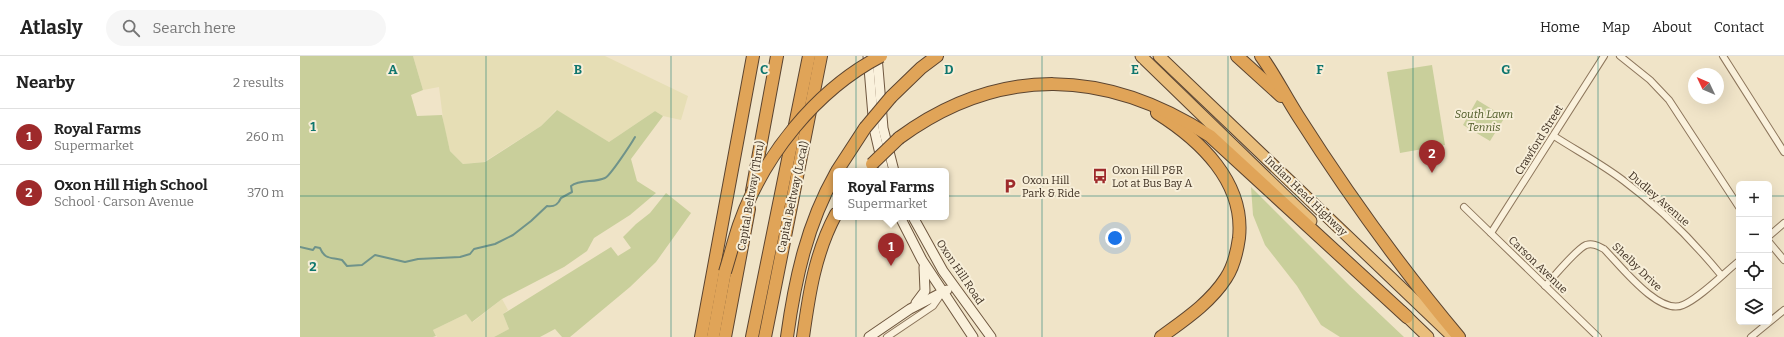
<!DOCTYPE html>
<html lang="en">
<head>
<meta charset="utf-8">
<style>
  body { margin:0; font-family:Bitter,serif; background:#f6f6f6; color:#222 }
  .controls { position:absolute; right:12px; bottom:12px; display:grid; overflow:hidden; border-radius:6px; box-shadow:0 4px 16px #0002 }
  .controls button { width:36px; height:36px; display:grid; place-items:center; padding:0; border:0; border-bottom:1px solid #e0e0e0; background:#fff; color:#222; font:20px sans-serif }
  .compass { position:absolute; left:1388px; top:12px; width:36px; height:36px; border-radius:50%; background:#fff; box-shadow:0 4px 16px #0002; rotate:314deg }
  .you { position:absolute; left:815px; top:182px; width:14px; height:14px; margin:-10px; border:3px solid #fff; border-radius:50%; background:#1a73e8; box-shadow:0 0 0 6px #1a73e833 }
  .badge { display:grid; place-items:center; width:26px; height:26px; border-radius:50%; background:#9e2a2b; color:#fff; font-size:13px; font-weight:700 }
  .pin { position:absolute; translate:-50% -33px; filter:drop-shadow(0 1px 2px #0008) }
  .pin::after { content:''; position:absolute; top:21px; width:14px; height:12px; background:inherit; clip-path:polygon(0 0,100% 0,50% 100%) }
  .popup { position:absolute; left:533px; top:112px; width:116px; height:52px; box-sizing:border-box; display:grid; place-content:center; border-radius:6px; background:#fff; filter:drop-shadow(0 1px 3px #0005); font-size:13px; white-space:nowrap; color:#767676 }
  .popup b { font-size:15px; color:#222 }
  .popup::after { content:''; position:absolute; left:50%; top:100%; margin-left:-8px; border:8px solid transparent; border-top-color:#fff }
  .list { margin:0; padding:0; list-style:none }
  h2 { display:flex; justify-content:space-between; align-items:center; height:52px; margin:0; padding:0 16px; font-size:17px }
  h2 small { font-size:13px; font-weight:400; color:#767676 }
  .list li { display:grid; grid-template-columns:26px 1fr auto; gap:12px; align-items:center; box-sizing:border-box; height:56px; padding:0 16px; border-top:1px solid #e0e0e0 }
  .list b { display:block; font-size:15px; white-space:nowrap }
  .list p { margin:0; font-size:13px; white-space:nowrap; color:#767676 }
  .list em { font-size:13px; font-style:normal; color:#767676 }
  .icon { flex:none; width:22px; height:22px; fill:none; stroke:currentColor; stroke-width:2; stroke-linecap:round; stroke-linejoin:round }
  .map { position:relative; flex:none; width:1484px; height:281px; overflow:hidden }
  header { display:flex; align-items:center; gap:24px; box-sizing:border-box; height:56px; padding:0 20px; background:#fff; border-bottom:1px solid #e0e0e0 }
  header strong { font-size:19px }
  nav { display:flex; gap:22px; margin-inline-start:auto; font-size:14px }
  .search { width:280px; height:36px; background:#f6f6f6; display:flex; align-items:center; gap:10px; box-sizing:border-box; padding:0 14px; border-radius:22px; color:#767676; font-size:15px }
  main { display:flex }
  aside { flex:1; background:#fff }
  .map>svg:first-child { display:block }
</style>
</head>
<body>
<header>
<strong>Atlasly</strong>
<div class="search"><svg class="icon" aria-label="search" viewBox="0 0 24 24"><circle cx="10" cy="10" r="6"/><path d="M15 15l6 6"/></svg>Search here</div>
<nav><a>Home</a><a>Map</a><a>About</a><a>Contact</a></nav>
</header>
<main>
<aside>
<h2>Nearby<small>2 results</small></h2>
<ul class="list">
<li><span class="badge">1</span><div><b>Royal Farms</b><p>Supermarket</p></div><em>260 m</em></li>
<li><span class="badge">2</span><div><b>Oxon Hill High School</b><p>School · Carson Avenue</p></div><em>370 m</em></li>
</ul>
</aside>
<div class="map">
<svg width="1484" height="281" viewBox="0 0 1484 281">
  <rect width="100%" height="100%" fill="#f0e4c8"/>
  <g fill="#e6deb5">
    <polygon points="113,0 305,0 388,40 381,64 363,60 355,55 309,86 256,54 241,70 184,106 163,108 150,95 144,71 139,31 123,34"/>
    <polygon points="202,243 208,254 203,258 209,273 194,281 137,281 133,274 166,258 173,266"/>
  </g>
  <g fill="#c9cf9b">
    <polygon points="0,0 113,0 123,34 111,39 117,60 142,59 150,95 163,108 185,106 241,70 257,54 309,86 355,55 363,60 331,103 337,125 356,137 330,159 294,182 287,195 264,211 202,243 172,266 166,258 133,274 136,280 133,281 0,281"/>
    <polygon points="1132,9 1145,89 1100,97 1087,16"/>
    <polygon points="1177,44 1205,61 1190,85 1163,69"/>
    <polygon points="951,131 1050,230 1104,281 1040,281 1021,269 997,230 965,189 953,159"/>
    <polygon points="366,137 391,157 356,206 330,231 270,281 262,281 255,273 240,281 194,281 209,273 203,258 311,191 318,200 331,192 323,181 336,168 350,157"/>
  </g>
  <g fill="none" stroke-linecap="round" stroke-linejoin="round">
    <path stroke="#6f938a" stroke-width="2" d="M0,191l13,3 2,-3 5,1c5,12 11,9 22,12l5,6 15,-1 13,-10 30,7 13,-3 42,-2 10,-3 4,-5 21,-5 18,-9 18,-14 16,-15c7,1 11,-1 14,-8l11,-6 -1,-6c9,-7 23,-3 34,-8 5,-2 26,-34 30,-41"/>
    <g stroke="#8d765c" stroke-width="8">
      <g id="minor">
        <polyline points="1320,0 1350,24 1369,44 1439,151"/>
        <polyline points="1423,0 1484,96"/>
        <path d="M1254,80c23,15 48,28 70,45 35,26 69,60 97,94"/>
        <polyline points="1164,151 1298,281"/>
        <polyline points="1191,177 1304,0"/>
        <polyline points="1469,180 1484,167"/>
        <polyline points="1469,186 1484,204"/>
        <path d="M1245,230c9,-9 30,-36 41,-41 7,-2 12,1 18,4 16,16 55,67 79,56 17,-7 41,-32 56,-44"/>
        <polyline points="587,281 633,250 642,237"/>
        <polyline points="1451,281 1484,254"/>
      </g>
    </g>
    <g stroke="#6f573f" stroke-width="11">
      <g id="secondary">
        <polyline points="568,0 574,72 584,115"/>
        <polyline points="577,0 583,72 594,115"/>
        <polyline points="600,161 622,204 673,281"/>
        <polyline points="613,161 643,215 691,281"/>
        <polyline points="616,247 625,235 624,211"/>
        <polyline points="569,281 610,253 647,234"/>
      </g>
    </g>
    <g stroke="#5b4430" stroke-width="13">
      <g id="trunk">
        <polyline points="841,0 1011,165"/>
        <polyline points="859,0 1153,281"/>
        <polyline points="1101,255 1128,281"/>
      </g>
    </g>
    <g stroke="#5b4430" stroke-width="14">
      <g id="motorway">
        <polyline points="937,0 981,40"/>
        <path d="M961,0c14,19 24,40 37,60 49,77 102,151 161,221"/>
        <polyline points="591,41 621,12 637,0"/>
        <path d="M857,57c43,27 88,69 82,125 -2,14 -5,28 -13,40 -16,25 -42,42 -65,59"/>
        <path d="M599,82c101,-74 208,-69 311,-2l197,181"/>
        <polyline points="537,115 565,72"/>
        <polyline points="452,135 477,0"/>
        <polyline points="401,281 453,0"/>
        <polyline points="413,281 425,216"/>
        <polyline points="425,281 449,153"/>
        <polyline points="452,281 509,0"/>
        <polyline points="465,281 521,0"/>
        <path d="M487,281c8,-58 20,-113 49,-164"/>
        <path d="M503,281c6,-43 12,-84 33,-123"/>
      </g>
    </g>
    <use href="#minor" stroke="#faf1dc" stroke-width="6"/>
    <use href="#secondary" stroke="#faf1dc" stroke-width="9"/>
    <use href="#trunk" stroke="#eabe7c" stroke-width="11"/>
    <use href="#motorway" stroke="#e0a458" stroke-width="12"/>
    <g stroke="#5b4430" stroke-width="14" stroke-linecap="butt">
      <g id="motorway-bridge">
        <polyline points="565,72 591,41"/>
        <polyline points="572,108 599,82"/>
        <path d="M425,216c5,-16 9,-32 14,-47 24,-69 77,-135 142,-169"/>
      </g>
    </g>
    <use href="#motorway-bridge" stroke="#e0a458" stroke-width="12"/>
  </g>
  <path fill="none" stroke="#0f766e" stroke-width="1" stroke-opacity="0.55" d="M186,0v281M371,0v281M556,0v281M742,0v281M928,0v281M1113,0v281M1298,0v281M0,140h1439M1469,140h15"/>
  <defs>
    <g id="bus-bare" transform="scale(1.2)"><path d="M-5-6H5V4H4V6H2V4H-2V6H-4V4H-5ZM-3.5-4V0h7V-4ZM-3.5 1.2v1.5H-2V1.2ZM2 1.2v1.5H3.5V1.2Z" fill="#9e2a2b" stroke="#f7eed8" stroke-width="2.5" paint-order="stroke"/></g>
    <g id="parking-bare" transform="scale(1.2)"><path d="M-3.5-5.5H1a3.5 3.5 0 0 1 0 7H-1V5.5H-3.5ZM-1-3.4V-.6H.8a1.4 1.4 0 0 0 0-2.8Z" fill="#9e2a2b" stroke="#f7eed8" stroke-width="2.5" paint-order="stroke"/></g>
  </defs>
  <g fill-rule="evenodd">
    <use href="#bus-bare" x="800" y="120"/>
    <use href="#parking-bare" x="710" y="130"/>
  </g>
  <g text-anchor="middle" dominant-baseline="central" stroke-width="4" stroke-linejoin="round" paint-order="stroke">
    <g font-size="11" font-style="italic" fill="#4d5a26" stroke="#f7eed8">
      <text x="1184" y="58">South Lawn<tspan x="1184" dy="13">Tennis</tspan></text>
    </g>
    <g font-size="11" fill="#3d2e20" stroke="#f7eed8">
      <text transform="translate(1239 84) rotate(-58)">Crawford Street</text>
      <text transform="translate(451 140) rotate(-80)">Capital Beltway (Thru)</text>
      <text transform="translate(1006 140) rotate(44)">Indian Head Highway</text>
      <text transform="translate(493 141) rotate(-78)">Capital Beltway (Local)</text>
      <text transform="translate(1359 143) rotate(41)">Dudley Avenue</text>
      <text transform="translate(1238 209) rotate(44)">Carson Avenue</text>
      <text transform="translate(1337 211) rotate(44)">Shelby Drive</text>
      <text transform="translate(660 216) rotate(56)">Oxon Hill Road</text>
    </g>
    <g font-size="11" fill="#3d2e20" stroke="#f7eed8" text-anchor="start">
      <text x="812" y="114">Oxon Hill P&amp;R<tspan x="812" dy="13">Lot at Bus Bay A</tspan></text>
      <text x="722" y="124">Oxon Hill<tspan x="722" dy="13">Park &amp; Ride</tspan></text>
    </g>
  </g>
  <g font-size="13" text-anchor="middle" font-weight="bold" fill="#0f766e" stroke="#f7eed8" stroke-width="4" stroke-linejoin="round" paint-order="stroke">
    <text x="93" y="18">A</text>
    <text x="278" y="18">B</text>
    <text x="464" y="18">C</text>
    <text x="649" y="18">D</text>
    <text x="835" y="18">E</text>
    <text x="1020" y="18">F</text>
    <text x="1206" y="18">G</text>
    <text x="13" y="75">1</text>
    <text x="13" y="215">2</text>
  </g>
</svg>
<div class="controls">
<button>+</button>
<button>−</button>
<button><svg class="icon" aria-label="locate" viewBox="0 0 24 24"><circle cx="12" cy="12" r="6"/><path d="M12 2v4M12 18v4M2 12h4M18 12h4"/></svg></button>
<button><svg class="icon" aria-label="layers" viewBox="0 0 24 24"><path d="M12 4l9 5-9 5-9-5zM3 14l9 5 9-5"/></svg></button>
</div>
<svg class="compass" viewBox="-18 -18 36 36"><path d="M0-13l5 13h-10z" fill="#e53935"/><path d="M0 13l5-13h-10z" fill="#767676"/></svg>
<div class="you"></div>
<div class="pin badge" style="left:591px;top:210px">1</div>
<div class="popup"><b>Royal Farms</b>Supermarket</div>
<div class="pin badge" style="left:1132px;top:117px">2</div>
</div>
</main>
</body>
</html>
